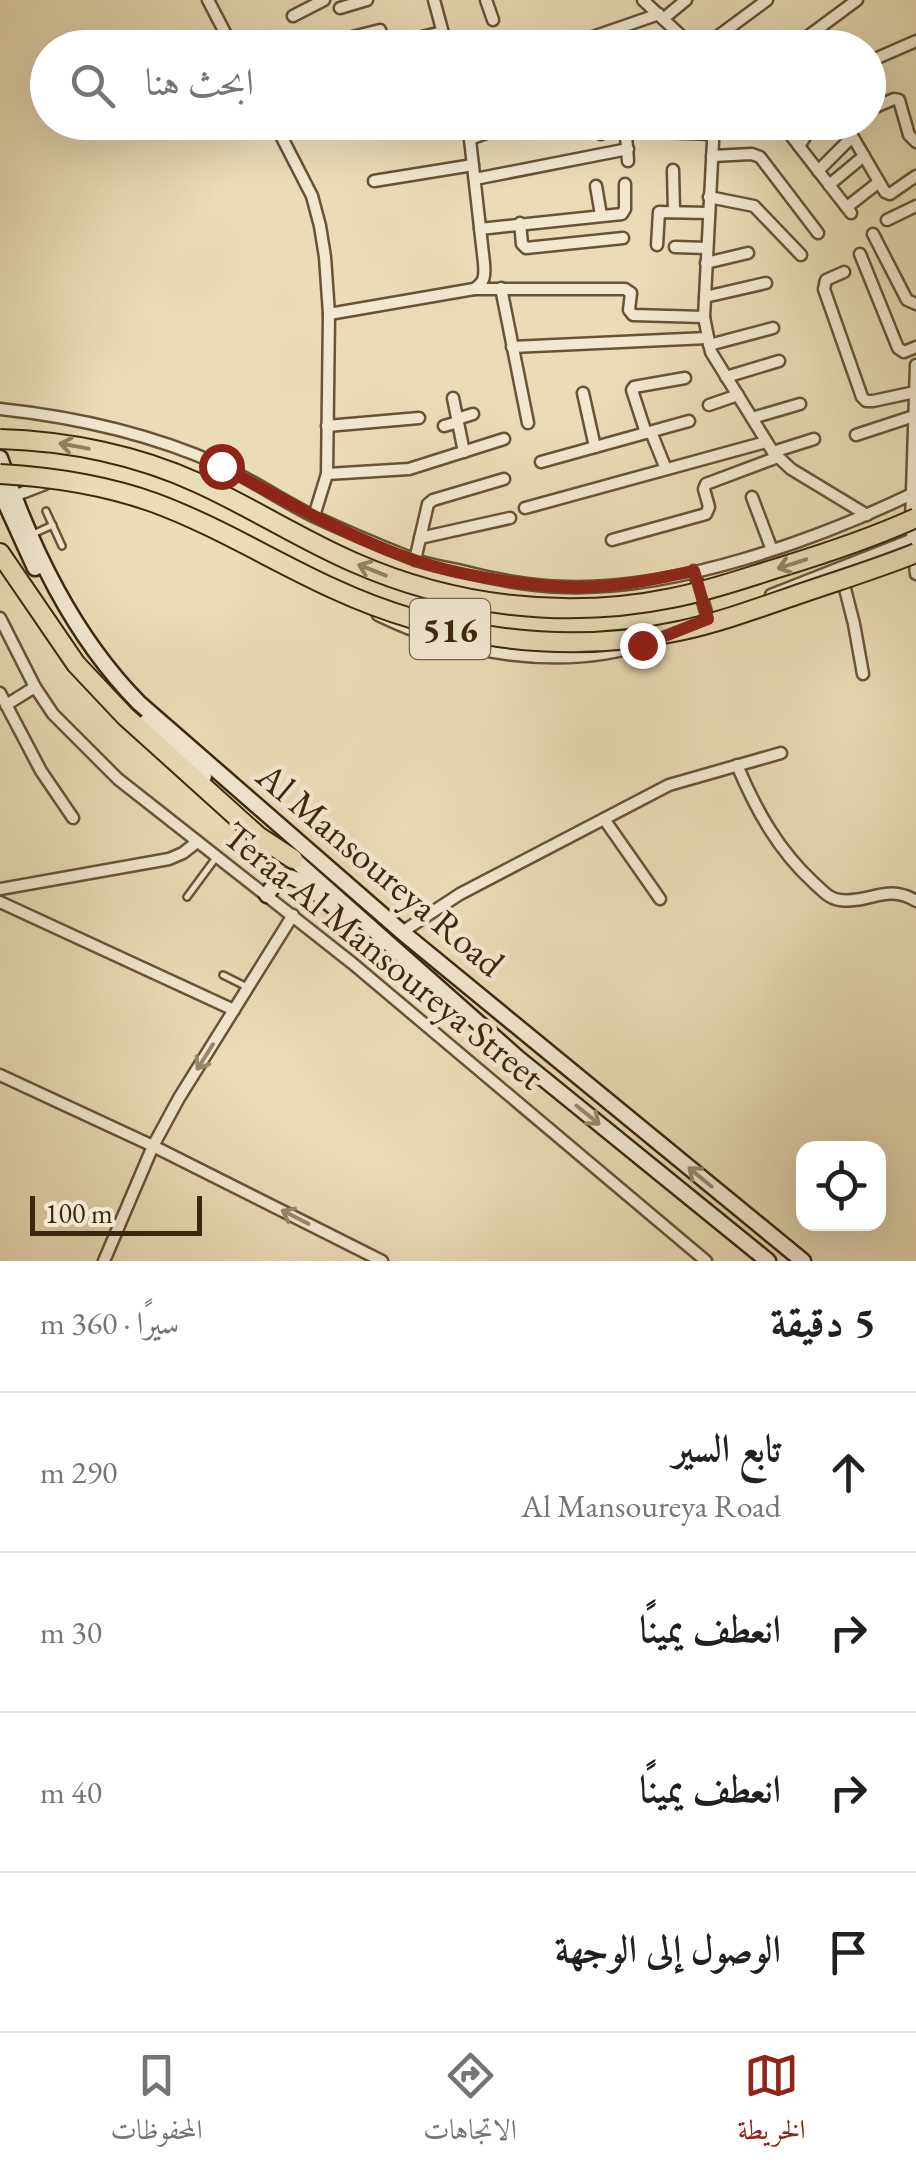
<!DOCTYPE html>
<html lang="ar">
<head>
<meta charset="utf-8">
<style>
  body { margin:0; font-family:"EB Garamond",Amiri,serif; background:#f2f2f2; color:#202124; direction:rtl }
  .controls { position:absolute; right:30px; bottom:30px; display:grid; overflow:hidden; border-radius:20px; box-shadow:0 10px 40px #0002 }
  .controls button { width:90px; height:90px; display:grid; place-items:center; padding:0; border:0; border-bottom:2px solid #e0e0e0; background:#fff; color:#202124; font:50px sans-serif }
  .scale { position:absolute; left:30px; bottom:25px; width:172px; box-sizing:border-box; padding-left:10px; border:5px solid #3c270c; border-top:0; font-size:28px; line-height:35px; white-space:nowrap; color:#3c270c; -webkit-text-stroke:8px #f1e8d0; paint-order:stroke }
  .stop { position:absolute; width:30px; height:30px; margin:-22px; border:8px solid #8f2418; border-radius:50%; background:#fff }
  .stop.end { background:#8f2418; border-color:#fff; box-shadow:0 2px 10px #0008 }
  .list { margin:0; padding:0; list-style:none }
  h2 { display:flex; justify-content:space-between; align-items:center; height:130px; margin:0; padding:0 40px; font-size:42px }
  h2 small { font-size:32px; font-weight:400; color:#757577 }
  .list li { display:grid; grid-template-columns:65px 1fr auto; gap:30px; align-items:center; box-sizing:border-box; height:160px; padding:0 40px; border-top:2px solid #e0e0e0 }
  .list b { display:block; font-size:38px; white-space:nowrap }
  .list p { margin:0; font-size:32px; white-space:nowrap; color:#757577 }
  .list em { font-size:32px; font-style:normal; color:#757577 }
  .icon { flex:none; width:55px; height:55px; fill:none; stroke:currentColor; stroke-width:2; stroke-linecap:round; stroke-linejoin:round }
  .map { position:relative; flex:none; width:916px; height:1261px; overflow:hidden; direction:ltr }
  .search { position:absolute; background:#fff; box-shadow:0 10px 40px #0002; left:30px; right:30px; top:30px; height:110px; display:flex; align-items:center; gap:25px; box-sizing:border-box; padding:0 35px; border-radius:55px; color:#757577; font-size:38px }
  .sheet { height:770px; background:#fff }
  nav { display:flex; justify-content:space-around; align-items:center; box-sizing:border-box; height:140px; border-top:2px solid #e0e0e0; background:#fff; font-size:28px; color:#757577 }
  nav a { display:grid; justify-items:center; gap:5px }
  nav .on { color:#8f2418 }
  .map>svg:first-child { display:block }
</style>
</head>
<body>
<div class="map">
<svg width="916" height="1261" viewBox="0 0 916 1261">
  <rect width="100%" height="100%" fill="#e9dcb6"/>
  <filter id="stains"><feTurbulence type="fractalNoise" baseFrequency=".002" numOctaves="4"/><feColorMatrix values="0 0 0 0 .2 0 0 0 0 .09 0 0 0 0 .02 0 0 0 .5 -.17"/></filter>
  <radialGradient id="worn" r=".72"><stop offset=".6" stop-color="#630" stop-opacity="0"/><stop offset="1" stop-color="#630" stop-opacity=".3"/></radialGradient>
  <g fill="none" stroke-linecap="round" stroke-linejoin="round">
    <g stroke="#675436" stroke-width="10">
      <g id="service">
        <polyline points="46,511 62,546"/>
        <polyline points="33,534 53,525"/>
        <polyline points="187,897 215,859"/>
        <polyline points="223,975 247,987"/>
      </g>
    </g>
    <g stroke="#675436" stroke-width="15">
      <g id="minor">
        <polyline points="208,0 233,48"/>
        <polyline points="434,0 447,48"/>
        <polyline points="486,0 493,20"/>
        <polyline points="643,0 694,48"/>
        <polyline points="340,8 367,0"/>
        <polyline points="293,16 324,0"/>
        <polyline points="663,19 686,0"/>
        <polyline points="352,37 380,30 386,45"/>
        <polyline points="807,37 857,0"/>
        <polyline points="377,48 442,32"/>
        <polyline points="561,48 659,14"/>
        <polyline points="702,48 767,0"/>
        <polyline points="868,62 916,41"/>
        <polyline points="868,110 894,99 899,100 909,135 916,142"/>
        <polyline points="274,122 312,196 320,226 325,257 329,314 327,474 314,516"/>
        <polyline points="597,122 601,134"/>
        <polyline points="714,122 704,317 711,352 773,452 791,469 867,515"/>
        <polyline points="795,122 791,130 792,137 851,213"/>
        <polyline points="844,122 885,192 890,194 916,176"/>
        <polyline points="470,139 516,122"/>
        <polyline points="799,146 815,122"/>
        <polyline points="712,156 752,154 760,157 818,233"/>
        <polyline points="628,161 626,135 629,131 713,134"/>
        <polyline points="673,170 674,212"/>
        <polyline points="818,171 852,137"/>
        <polyline points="475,179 628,149"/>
        <polyline points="374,181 473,165"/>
        <polyline points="829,185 864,156"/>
        <polyline points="596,186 601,215"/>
        <polyline points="709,197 754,206 801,255"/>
        <polyline points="847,207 879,182"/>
        <polyline points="887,220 916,206"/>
        <polyline points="520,223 522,244 526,248 623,238"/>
        <polyline points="480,229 622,214 625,209 625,184"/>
        <polyline points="873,234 907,300 916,304"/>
        <polyline points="657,245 659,212 709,213"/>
        <polyline points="675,247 707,248"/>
        <polyline points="860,254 898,348 904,352 916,347"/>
        <polyline points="706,263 748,253"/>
        <polyline points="844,272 826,280 824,289 862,397 866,401 873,401 915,392"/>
        <polyline points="501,288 528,423"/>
        <polyline points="475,289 625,289 631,293 629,310 633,315 704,317"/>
        <polyline points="705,297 766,283"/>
        <path d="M329,314l145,-25c11,-7 11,-13 10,-26l-16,-141"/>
        <polyline points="709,345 773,328"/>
        <polyline points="512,347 707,338"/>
        <polyline points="916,365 911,523 916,574"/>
        <polyline points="726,377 779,361"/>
        <polyline points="583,393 595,447"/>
        <polyline points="453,398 464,452"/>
        <polyline points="709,405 738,395"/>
        <path d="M0,409c75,8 151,25 220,56 32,15 61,35 93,51 32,15 65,29 98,42 16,7 34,9 51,13 34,9 70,15 105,16 110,3 250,-47 349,-95"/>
        <polyline points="752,418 800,404"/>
        <polyline points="457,419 473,414"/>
        <polyline points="327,426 419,418"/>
        <polyline points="444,426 458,422"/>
        <polyline points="651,432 666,469"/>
        <polyline points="646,433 632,390 634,387 685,378"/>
        <polyline points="856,435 914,416"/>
        <polyline points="773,452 814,439"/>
        <polyline points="541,462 689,421"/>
        <polyline points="327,474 409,469 504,439"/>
        <polyline points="14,496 45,484"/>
        <polyline points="752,497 772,550"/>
        <polyline points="525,508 766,442"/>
        <polyline points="420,538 510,518"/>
        <polyline points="612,540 706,514 709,507 704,489 706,484 778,457"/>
        <polyline points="415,560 428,504 433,500 504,479"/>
        <polyline points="694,571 708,619"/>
        <polyline points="842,577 854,624 863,674"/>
        <polyline points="771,595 916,538"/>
        <path d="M378,615c80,39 184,57 270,28"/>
        <polyline points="0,618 35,687 53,714 118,779 352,963 706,1261"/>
        <polyline points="0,693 41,771 73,818"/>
        <polyline points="6,705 35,687"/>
        <path d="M737,765c19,45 41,85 77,118 8,7 15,16 26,17 29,4 47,-17 76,1"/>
        <polyline points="604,819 660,899"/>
        <polyline points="0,889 169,859 183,853 197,842"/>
        <polyline points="0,902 234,1010"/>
        <polyline points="402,932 460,894 669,785 781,753"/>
        <polyline points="0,1075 153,1146 382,1261"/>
        <polyline points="104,1261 153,1146 179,1098 293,915"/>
      </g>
    </g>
    <g stroke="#3c270c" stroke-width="19">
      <g id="secondary">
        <path d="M0,458c31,89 72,177 139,245l263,229 401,329"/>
        <polyline points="0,491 35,568"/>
        <polyline points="146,722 204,776"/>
        <polyline points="289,855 518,1058 768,1261"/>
        <path d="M267,895c4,-6 10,-16 18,-18 13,-4 51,33 63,42"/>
      </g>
    </g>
    <g stroke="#3c270c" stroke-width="22">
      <polyline id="motorway" points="0,553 76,664 125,716 258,836 293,859"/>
    </g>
    <use href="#service" stroke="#f1e8d0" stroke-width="5"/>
    <use href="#minor" stroke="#f1e8d0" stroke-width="10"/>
    <use href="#secondary" stroke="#f1e8d0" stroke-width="14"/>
    <use href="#motorway" stroke="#e9dcb6" stroke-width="18"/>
    <g stroke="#3c270c" stroke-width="22" stroke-linecap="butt">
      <g id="motorway-bridge">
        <path d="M0,439c67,2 137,16 198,44 53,24 102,56 155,79 99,44 212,58 319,36 37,-7 73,-20 109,-31 46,-14 91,-29 135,-49"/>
        <path d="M0,474c53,3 105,11 155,29 62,23 118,58 177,85 107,50 231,68 347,43 42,-9 82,-24 123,-38 38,-13 77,-25 114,-40"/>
      </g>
    </g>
    <use href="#motorway-bridge" stroke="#e9dcb6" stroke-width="18"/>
  </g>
  <defs><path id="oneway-shaft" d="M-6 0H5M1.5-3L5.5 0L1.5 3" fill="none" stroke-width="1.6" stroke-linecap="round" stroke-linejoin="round" transform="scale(2.5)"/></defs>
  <g stroke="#928261">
    <use href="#oneway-shaft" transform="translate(74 446) rotate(-170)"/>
    <use href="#oneway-shaft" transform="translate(792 564) rotate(162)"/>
    <use href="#oneway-shaft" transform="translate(372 570) rotate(-158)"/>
  </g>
  <g stroke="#96886e">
    <use href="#oneway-shaft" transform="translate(205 1057) rotate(122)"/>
    <use href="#oneway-shaft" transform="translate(588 1115) rotate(39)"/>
    <use href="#oneway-shaft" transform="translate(700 1177) rotate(-141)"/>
    <use href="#oneway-shaft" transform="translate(295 1217) rotate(-153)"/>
  </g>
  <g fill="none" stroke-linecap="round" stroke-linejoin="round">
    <path stroke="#8f2418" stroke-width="12" d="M221,466c62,33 126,71 193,94 42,15 107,25 151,27 44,2 87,-7 129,-16l14,48 -66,26"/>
  </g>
  <g text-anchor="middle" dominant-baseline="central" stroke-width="9" stroke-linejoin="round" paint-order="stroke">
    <rect fill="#f1e8d0" stroke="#726147" stroke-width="2.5" x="410" y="599" width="80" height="60" rx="8"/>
    <g font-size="35" font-weight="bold" fill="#3c270c">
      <text x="450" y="629">516</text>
    </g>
    <g font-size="38" fill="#3c270c" stroke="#f1e8d0">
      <text transform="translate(381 869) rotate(40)">Al Mansoureya Road</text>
      <text transform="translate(384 955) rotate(39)">Teraa Al Mansoureya Street</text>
    </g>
  </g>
  <rect width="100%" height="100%" filter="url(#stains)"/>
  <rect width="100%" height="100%" fill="url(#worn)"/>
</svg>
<div class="controls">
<button><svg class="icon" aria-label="locate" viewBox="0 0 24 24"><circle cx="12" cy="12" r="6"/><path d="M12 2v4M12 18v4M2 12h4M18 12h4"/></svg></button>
</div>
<div class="scale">100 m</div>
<div class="stop" style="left:221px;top:466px"></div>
<div class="stop end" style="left:642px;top:645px"></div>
<div class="search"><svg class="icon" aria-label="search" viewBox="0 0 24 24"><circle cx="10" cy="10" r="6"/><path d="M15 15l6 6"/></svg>ابحث هنا</div>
</div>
<section class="sheet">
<h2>5 دقيقة<small>سيرًا · 360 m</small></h2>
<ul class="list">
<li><svg class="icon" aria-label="ahead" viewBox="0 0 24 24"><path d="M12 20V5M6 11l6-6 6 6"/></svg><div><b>تابع السير</b><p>Al Mansoureya Road</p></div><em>290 m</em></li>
<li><svg class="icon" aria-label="right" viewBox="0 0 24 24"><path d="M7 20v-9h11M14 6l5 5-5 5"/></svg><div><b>انعطف يمينًا</b></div><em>30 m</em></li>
<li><svg class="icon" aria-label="right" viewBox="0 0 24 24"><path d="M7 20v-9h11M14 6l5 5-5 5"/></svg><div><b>انعطف يمينًا</b></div><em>40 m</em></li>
<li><svg class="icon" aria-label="arrive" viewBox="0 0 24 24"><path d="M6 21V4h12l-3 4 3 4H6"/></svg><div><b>الوصول إلى الوجهة</b></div></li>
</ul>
</section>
<nav>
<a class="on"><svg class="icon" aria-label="map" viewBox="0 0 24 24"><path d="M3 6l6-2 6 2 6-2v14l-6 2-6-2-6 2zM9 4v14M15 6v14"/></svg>الخريطة</a>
<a><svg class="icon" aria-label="directions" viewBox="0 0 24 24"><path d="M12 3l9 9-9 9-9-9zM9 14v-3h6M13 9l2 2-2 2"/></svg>الاتجاهات</a>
<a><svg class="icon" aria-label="saved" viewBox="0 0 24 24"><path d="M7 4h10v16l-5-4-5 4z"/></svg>المحفوظات</a>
</nav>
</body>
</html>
